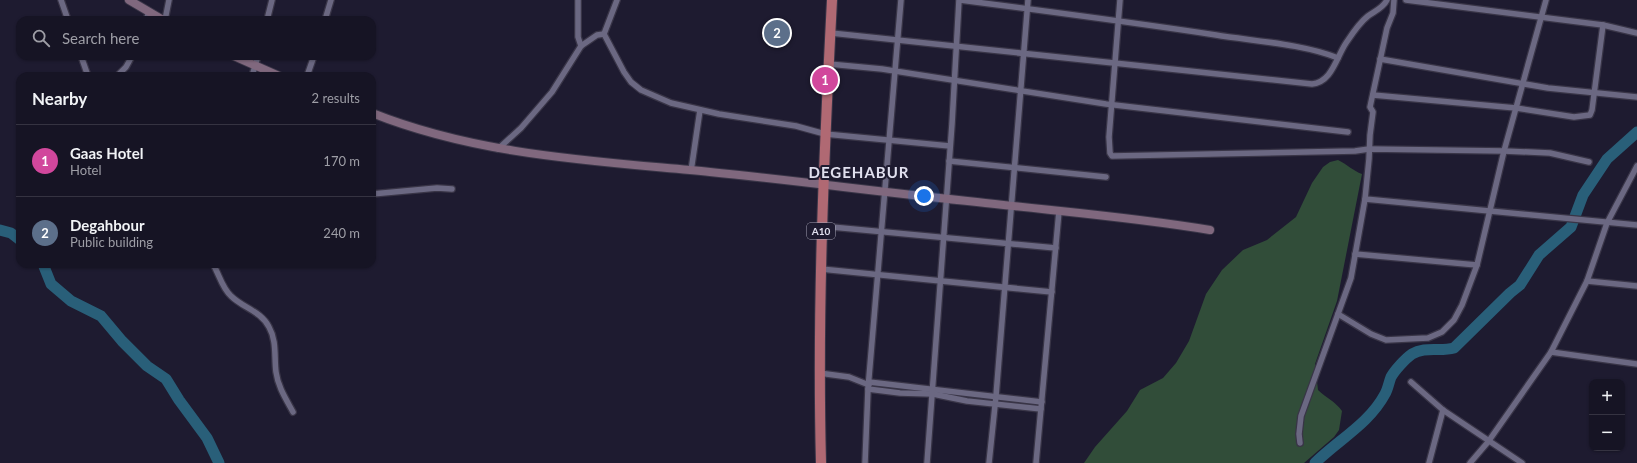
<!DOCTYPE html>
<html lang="en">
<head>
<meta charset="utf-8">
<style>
  body { margin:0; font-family:Lato,sans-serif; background:#1f1d2c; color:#f1f3f6 }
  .controls { position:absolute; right:12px; bottom:12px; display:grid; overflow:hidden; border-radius:8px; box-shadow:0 1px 3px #0004 }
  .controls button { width:36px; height:36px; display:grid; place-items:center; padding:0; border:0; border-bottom:1px solid #353341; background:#161424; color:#f1f3f6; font:20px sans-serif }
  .you { position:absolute; left:924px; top:196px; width:14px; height:14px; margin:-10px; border:3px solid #fff; border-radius:50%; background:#1a73e8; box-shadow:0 0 0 6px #1a73e833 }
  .badge { display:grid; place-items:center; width:26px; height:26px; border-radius:50%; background:#2563eb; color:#fff; font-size:13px; font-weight:700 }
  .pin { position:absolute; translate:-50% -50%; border:2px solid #fff; box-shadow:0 1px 4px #0006 }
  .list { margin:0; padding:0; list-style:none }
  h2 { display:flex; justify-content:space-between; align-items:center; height:52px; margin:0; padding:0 16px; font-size:17px }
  h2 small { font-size:13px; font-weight:400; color:#9e9ea6 }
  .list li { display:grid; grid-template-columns:26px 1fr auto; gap:12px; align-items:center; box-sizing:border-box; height:72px; padding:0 16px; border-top:1px solid #353341 }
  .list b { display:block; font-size:15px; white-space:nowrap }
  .list p { margin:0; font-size:13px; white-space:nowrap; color:#9e9ea6 }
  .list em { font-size:13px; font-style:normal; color:#9e9ea6 }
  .icon { flex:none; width:22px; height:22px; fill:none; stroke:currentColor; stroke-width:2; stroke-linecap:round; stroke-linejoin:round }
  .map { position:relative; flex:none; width:1637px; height:463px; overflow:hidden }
  .search { position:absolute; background:#161424; box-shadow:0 1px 3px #0004; left:16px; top:16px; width:360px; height:44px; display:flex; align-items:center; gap:10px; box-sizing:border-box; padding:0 14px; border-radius:12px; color:#9e9ea6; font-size:15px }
  .panel { position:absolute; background:#161424; box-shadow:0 1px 3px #0004; left:16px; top:72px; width:360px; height:196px; border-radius:12px }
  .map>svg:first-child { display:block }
</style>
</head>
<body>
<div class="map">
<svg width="1637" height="463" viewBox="0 0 1637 463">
  <rect width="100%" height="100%" fill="#1e1b30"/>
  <path fill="#314d39" d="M1338,160c9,4 15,11 24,14l-25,127 -22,63 3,26c8,8 17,11 24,21l-3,19 -5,7 -30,26h-220l11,-16 32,-36 13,-21 23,-12 13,-15 13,-22 17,-47 16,-24 21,-20 24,-10 29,-23 16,-34 11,-16 7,-5z"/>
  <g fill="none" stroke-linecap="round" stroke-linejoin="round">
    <g stroke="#295f79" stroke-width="11">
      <polyline points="0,230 11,233 20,240"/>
      <polyline points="43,264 51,284 71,301 101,316 122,341 147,366 166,379 179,400 207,438 219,463"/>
      <path d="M1315,463c23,-23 54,-39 70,-69 3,-5 4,-12 6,-17 4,-7 14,-18 21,-23 13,-8 28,-2 42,-6l56,-55 10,-8 19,-30 32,-28 12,-32 24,-36 30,-27"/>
    </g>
    <g stroke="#393547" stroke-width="8">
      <g id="street">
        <polyline points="61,0 68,20"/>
        <polyline points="578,0 578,37 581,46"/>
        <path d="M960,0c85,11 170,22 256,35 37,6 88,9 122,23"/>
        <polyline points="1120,0 1109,137 1110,153 1112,156 1355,151 1369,149 1504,151 1550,153 1589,162"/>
        <polyline points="1406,0 1603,25 1637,33"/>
        <polyline points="146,20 149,12"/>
        <polyline points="165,20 169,0"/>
        <polyline points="267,20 272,0"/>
        <polyline points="325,20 331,0"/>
        <path d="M831,33l481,51c20,-2 24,-26 34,-41 6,-9 13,-20 22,-27 7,-5 15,-8 19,-16"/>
        <polyline points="604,34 624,72 631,82 641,90 671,103 719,114 796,126 825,134 950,146"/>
        <polyline points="604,34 617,0"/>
        <polyline points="81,56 88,76"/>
        <polyline points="1380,59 1548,88 1637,97"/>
        <polyline points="829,64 882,69 1106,104 1348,132"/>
        <polyline points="117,76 126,67 132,56"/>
        <polyline points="252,76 258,56"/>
        <polyline points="307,76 314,56"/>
        <polyline points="1373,95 1516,108 1574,117 1590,115 1592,110 1603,25"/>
        <polyline points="498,149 521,128 552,92 581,46 597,35 604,34"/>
        <polyline points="949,161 1106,177"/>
        <polyline points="691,171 700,110"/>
        <polyline points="372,194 437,188 452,189"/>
        <polyline points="1365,199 1637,225"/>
        <polyline points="821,226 1056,248"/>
        <polyline points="1355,254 1477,265"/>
        <path d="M213,264c6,10 9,24 18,32 12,12 30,15 38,31 8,14 5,30 7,45 2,15 10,27 17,40"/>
        <polyline points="821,269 1052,292"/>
        <polyline points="1587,281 1637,286"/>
        <polyline points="1338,314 1371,334 1386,340 1428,338 1442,332 1454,320 1462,305 1477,265 1504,151 1546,0"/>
        <polyline points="1551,352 1637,364"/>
        <polyline points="819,373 849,377 869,385"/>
        <polyline points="869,382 1042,402"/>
        <polyline points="1411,382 1443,410 1522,463"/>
        <polyline points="868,389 900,393 933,394 967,401 1041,409"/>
        <polyline points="1300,443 1299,434 1301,416 1351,278 1365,199 1369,159 1370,135 1373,112 1370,107 1387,28 1393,13 1394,0"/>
        <polyline points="865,463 868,389 901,0"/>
        <polyline points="927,463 952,124 959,0"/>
        <polyline points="989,463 996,396 1028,0"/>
        <polyline points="1036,463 1059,211"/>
        <polyline points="1429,463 1443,410"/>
        <polyline points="1470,463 1488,442 1551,352 1587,281 1607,223 1637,166"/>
      </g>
    </g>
    <g stroke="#393547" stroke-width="10">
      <g id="secondary">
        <polyline points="129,0 163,20"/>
        <polyline points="234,56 279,76"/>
        <path d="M372,113c108,43 225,48 338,59 89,9 178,21 267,30 77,9 156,15 233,28"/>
      </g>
    </g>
    <g stroke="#393547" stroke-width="12">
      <path id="highway" d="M821,463c-4,-155 3,-309 11,-463"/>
    </g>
    <use href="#street" stroke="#6b6882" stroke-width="5.5"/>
    <use href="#secondary" stroke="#80687e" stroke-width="8"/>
    <use href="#highway" stroke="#b06973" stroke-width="10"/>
  </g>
  <g text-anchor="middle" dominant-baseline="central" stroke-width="4" stroke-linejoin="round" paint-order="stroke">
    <rect fill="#1e1b30" stroke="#a6a5b6" stroke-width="1" x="807" y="223" width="28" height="16" rx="3"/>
    <g font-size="10" font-weight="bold" fill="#e1e0ef">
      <text x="821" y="231">A10</text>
    </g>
    <g font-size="15" font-weight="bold" letter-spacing="1" fill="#e1e0ef" stroke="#1e1b30">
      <text x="859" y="172">DEGEHABUR</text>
    </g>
  </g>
</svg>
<div class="controls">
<button>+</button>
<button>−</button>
</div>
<div class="you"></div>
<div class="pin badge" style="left:825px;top:80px;background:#d1479c">1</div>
<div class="pin badge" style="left:777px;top:33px;background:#5c6f8a">2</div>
<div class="search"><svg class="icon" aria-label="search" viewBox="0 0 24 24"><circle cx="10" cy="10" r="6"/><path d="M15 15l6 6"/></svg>Search here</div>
<section class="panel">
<h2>Nearby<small>2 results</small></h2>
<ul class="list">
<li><span class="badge" style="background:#d1479c">1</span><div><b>Gaas Hotel</b><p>Hotel</p></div><em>170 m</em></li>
<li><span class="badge" style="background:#5c6f8a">2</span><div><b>Degahbour</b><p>Public building</p></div><em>240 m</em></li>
</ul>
</section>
</div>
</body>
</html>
